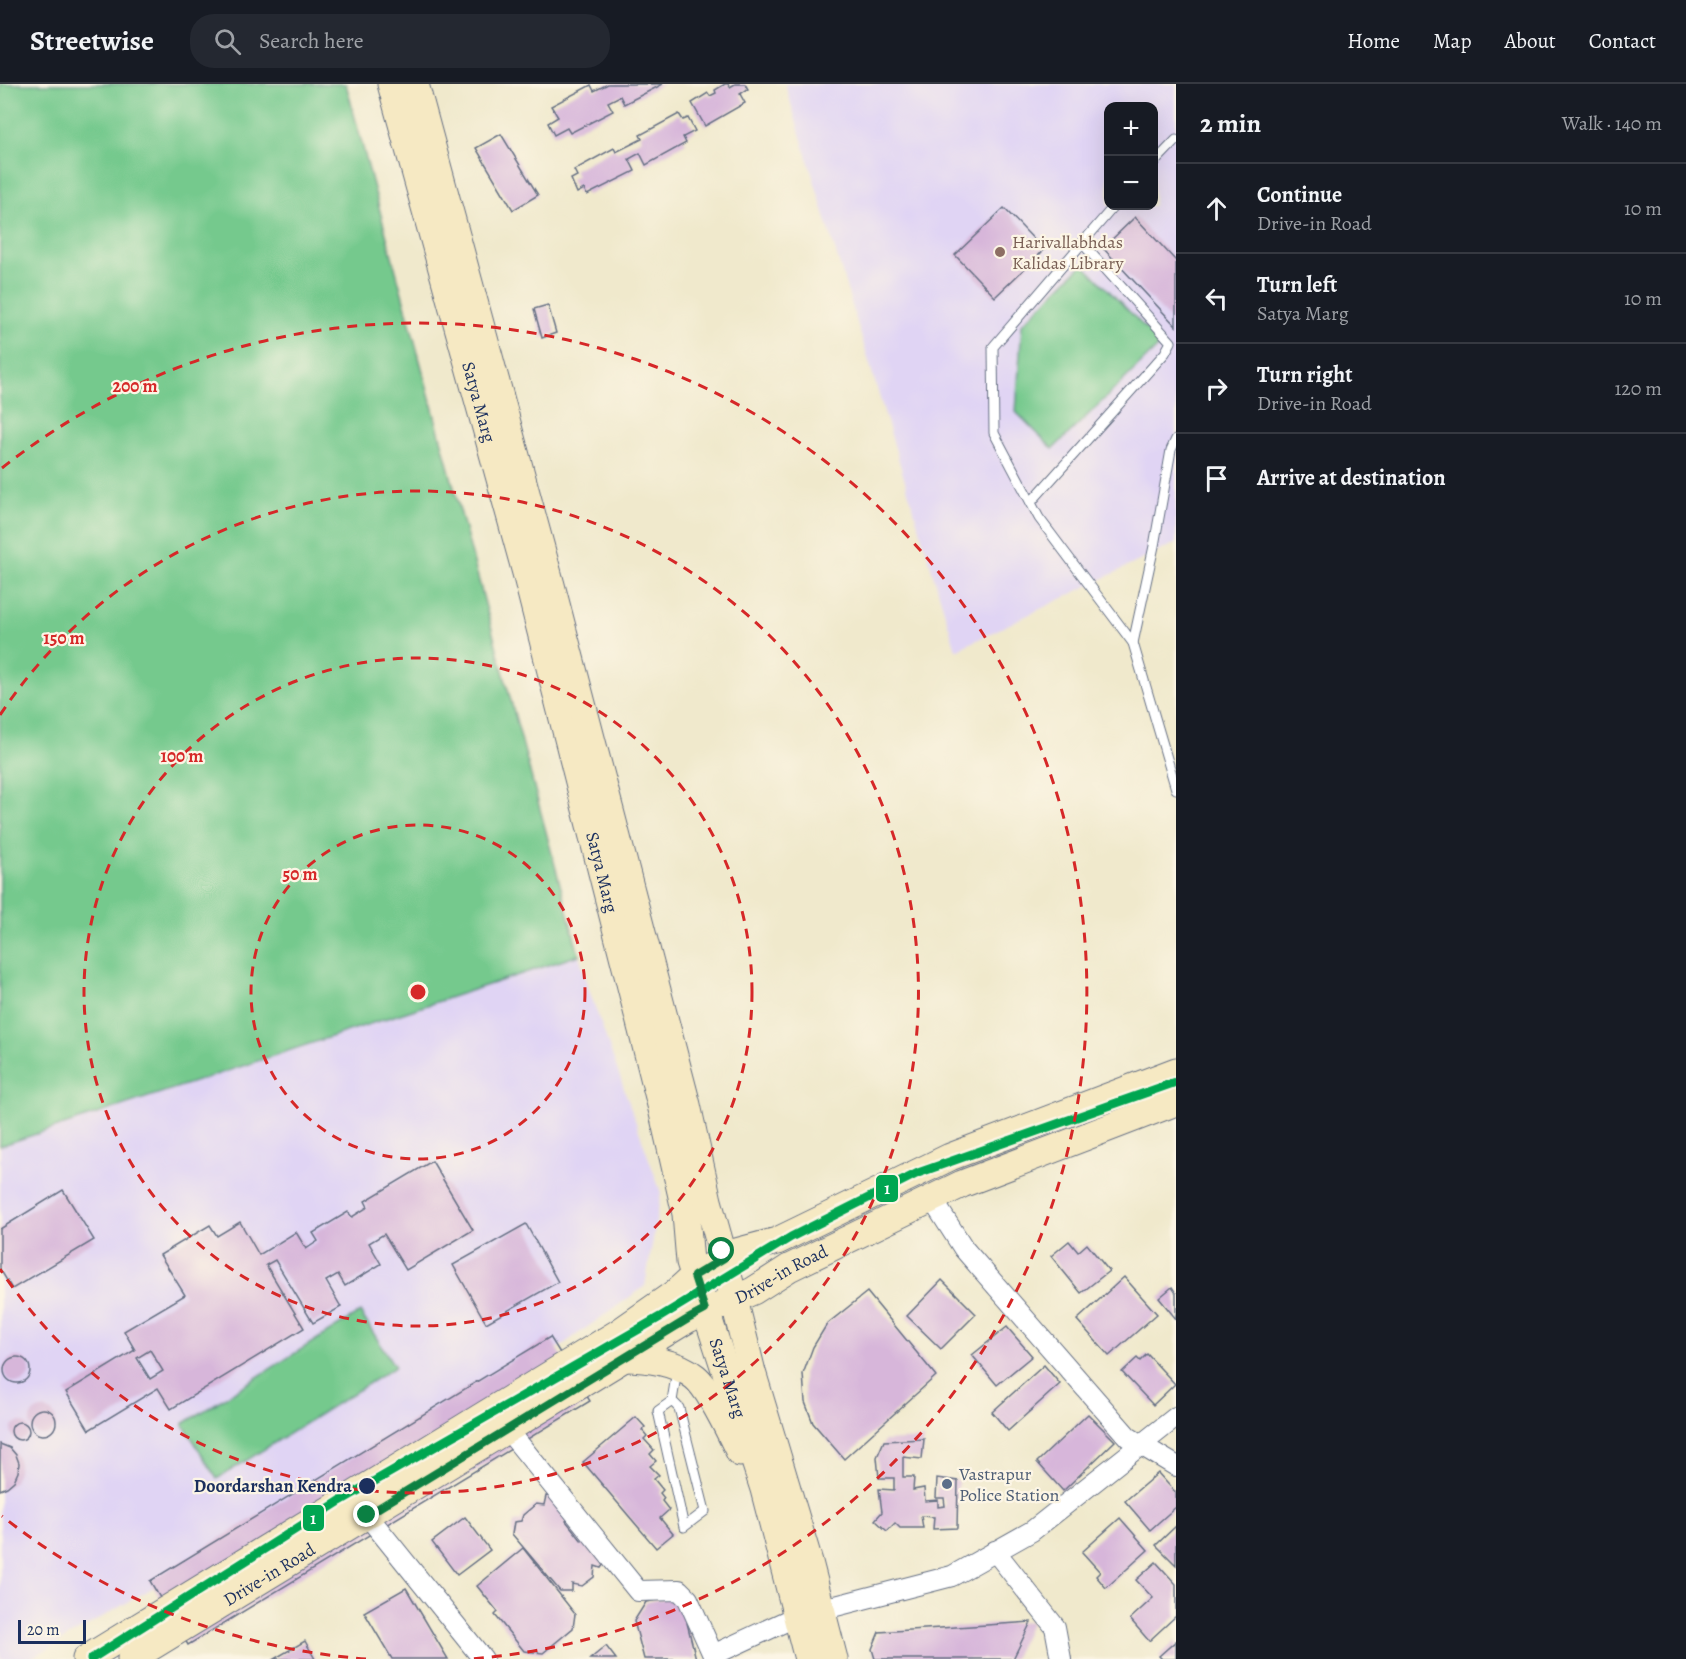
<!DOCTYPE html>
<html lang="en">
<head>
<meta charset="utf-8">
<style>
  body { margin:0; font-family:Alegreya,serif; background:#242831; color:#f1f3f6 }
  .controls { position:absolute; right:18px; top:18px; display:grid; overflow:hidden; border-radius:12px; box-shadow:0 6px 24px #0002 }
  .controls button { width:54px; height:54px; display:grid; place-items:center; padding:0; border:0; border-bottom:2px solid #363941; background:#171b24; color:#f1f3f6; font:30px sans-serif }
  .scale { position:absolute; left:18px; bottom:15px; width:68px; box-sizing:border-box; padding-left:6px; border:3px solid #1b2f5e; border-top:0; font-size:16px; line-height:21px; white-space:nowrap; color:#1b2f5e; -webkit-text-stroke:4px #fcf5e5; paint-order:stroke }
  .stop { position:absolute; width:18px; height:18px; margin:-14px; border:4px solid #0b8043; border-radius:50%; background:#fff }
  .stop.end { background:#0b8043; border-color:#fff; box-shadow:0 2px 6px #0008 }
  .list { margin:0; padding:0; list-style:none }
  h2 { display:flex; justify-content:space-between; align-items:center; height:78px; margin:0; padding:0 24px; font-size:26px }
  h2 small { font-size:20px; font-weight:400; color:#9ea1a6 }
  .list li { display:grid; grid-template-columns:39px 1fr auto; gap:18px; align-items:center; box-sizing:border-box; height:90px; padding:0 24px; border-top:2px solid #363941 }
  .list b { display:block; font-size:22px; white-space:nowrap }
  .list p { margin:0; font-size:20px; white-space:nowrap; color:#9ea1a6 }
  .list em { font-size:20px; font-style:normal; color:#9ea1a6 }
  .icon { flex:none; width:33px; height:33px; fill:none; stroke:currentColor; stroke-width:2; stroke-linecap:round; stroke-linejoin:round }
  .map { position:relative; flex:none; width:1176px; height:1575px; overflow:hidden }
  header { display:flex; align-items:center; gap:36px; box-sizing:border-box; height:84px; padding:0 30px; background:#171b24; border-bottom:2px solid #363941 }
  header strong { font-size:28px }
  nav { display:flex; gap:33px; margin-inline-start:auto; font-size:21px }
  .search { width:420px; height:54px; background:#242831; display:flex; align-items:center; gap:15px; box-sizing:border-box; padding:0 21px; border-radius:24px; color:#9ea1a6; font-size:22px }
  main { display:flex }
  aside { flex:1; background:#171b24 }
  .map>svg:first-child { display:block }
</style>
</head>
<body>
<header>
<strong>Streetwise</strong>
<div class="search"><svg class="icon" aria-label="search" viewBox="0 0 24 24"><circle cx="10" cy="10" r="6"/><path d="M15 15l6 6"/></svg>Search here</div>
<nav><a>Home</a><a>Map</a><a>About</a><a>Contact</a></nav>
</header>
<main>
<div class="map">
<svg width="1176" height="1575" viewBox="0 0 1176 1575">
  <rect width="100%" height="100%" fill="#fcf5e5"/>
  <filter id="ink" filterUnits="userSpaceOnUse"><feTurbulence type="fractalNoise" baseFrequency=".0167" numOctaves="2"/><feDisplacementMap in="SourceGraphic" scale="12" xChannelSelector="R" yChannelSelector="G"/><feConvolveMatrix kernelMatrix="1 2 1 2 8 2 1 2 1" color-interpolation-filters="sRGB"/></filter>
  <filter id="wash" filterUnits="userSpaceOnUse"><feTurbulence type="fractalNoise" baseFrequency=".008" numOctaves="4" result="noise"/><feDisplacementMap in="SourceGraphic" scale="24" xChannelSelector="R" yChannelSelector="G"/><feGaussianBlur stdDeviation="1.35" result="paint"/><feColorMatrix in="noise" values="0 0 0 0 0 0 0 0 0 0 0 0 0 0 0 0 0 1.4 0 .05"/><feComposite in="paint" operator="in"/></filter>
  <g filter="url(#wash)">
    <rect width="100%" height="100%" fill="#f0e9cc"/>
    <g fill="#e0d4f4" fill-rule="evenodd">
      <path d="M785,0h391v459l-220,107zM1108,22h46v100h-46z"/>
      <polygon points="579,871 589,906 661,1109 645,1202 523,1289 30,1575 0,1575 0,1059 434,910"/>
    </g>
    <g fill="#75c98d" stroke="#487c76" stroke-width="1.5">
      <polygon points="0,0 346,0 579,871 0,1062"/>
      <polygon points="1083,180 1161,260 1053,365 1016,328 1022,240"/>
      <polygon points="360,1228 395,1283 217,1395 183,1340"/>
    </g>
    <g id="blocks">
      <g fill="#d7b6da" fill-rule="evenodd">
        <polygon points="608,0 663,0 624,20 620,12 608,18 613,27 570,49 567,44 554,51 548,39 558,33 551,22 591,1 594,7"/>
        <polygon points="725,0 728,0 730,3 735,0 745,0 748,5 740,10 745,19 705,42 692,19 708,9 710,12 716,9 715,6"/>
        <polygon points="679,30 683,36 688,34 695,47 683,53 686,59 646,81 640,69 629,75 635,87 587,111 584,105 577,109 571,95 577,92 574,86 614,64 616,68 642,55 640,51"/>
        <polygon points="501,50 538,111 513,126 476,64"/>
        <polygon points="1004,124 1044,166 995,213 955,171"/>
        <polygon points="1135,133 1176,177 1176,242 1103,164"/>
        <polygon points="548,221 556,249 542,254 534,225"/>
        <path d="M432,1077l41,69 -67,40 -22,-36 -15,9 12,21 -36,22 -7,-12 -12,7 15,26 -28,16 -38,-63 -9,5 38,63 -133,81 -13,-21 -69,42 -23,-38 69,-42 -11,-19 61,-36 -25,-40 50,-30 7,11 23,-14 19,33 37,-23 10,17 12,-8 -5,-8 35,-21 4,5 16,-10 -3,-6zM150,1266l13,21 -13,8 -13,-21z"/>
        <polygon points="63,1106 94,1156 12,1205 0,1185 0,1145"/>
        <polygon points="526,1140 558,1198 486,1239 453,1181"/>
        <polygon points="1069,1157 1078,1168 1087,1160 1109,1187 1081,1209 1051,1172"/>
        <polygon points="1124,1193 1157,1230 1109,1272 1077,1236"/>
        <polygon points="942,1196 976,1230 941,1265 907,1232"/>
        <polygon points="1172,1203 1176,1209 1176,1235 1159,1214"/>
        <polygon points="867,1208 936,1292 844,1375 813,1339 805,1318 803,1290 813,1263 827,1240"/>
        <polygon points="1007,1243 1032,1272 997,1301 972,1271"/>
        <polygon points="550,1253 590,1317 188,1561 150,1497"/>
        <polygon points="1147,1270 1175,1300 1153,1321 1122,1288 1137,1274 1140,1277"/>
        <circle cx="17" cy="1286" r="13"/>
        <polygon points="1044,1281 1060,1300 1008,1347 992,1328"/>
        <circle cx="43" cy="1338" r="13"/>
        <polygon points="1088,1330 1115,1357 1063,1407 1037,1378"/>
        <polygon points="636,1333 645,1343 642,1346 647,1352 644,1355 654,1366 650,1370 656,1377 650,1382 659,1391 654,1395 663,1406 660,1409 664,1414 662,1417 669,1426 660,1434 673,1450 656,1464 583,1378"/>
        <circle cx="20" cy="1347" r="9"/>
        <polygon points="924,1355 922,1375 903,1373 903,1393 914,1393 913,1406 924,1404 925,1417 938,1416 938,1423 945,1422 944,1414 936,1414 937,1394 958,1397 957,1444 933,1445 934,1433 921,1432 923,1444 900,1444 895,1439 887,1447 875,1436 882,1428 879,1405 894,1406 894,1394 879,1394 877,1373 884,1357"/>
        <polygon points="0,1360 10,1364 16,1371 19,1379 18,1388 14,1397 7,1403 0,1406"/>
        <polygon points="1158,1389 1176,1409 1176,1423 1150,1446 1125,1417"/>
        <polygon points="546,1412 556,1413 573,1432 566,1437 582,1457 589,1452 604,1480 601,1484 595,1482 594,1493 582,1502 572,1500 572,1507 560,1507 512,1450 514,1438 521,1437 523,1431 536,1420 544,1421"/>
        <polygon points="465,1433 490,1466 457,1491 432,1458"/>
        <polygon points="1120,1434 1148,1466 1106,1504 1096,1492 1100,1488 1082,1468"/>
        <polygon points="1176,1442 1176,1481 1156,1461"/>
        <polygon points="523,1464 575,1530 573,1544 543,1569 524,1567 495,1531 498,1528 477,1502"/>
        <polygon points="1156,1478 1176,1500 1176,1532 1149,1557 1130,1535 1153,1514 1136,1496"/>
        <polygon points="406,1504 448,1575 392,1575 364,1528"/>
        <polygon points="677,1512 691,1537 687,1539 696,1575 644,1575 634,1537 646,1518"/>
        <polygon points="1031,1538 1013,1575 875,1575 872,1565 879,1548"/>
        <polygon points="305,1557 315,1575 274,1575"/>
        <polygon points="1176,1557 1176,1575 1162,1575 1159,1572"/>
        <polygon points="606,1562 616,1575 590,1575"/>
      </g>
    </g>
  </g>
  <g filter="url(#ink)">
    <use href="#blocks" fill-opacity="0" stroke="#667084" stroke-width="1.5"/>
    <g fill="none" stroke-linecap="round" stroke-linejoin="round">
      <g stroke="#667084" stroke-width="11">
        <g id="lane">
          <polyline points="1154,79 1176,56"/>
          <polyline points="1114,122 993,263 994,349 1039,434 1133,559 1176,705"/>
          <polyline points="1031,418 1165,269 1171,258 1082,159"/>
          <polyline points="1133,559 1154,462 1171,366 1176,355"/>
          <polyline points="672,1317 658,1327 684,1443 705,1427 679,1324 672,1317 677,1286"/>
        </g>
      </g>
      <g stroke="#667084" stroke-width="22">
        <g id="street">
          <polyline points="932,1115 964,1165 1128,1353 1176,1382"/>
          <polyline points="507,1345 638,1507 679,1506 688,1515 713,1571 797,1532 952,1492 1032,1447 1176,1333"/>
          <polyline points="367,1431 483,1575"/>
          <polyline points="995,1467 1055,1543 1061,1575"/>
        </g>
      </g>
      <g stroke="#667084" stroke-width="29">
        <g id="secondary">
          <path id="s1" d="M391,0l135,489 137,540 23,101 4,48 74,227 44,170"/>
          <polyline points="415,0 551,501 687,1021 708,1117 722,1167 752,1288 809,1478 834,1575"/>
          <path d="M624,1274c22,0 53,4 71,19 16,13 35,56 45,76"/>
          <polyline points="86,1575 618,1249 675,1209 694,1192 736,1168 777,1157 950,1073 1176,987"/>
          <path id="s2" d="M131,1575l557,-340 65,-28 36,-23 173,-84 214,-82"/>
        </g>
      </g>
      <use href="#lane" stroke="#fff" stroke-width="9"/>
      <use href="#street" stroke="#fff" stroke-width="20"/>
      <use href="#secondary" stroke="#f6e9c3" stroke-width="27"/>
      <g stroke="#fcf5e5" stroke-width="14">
        <polyline id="metro-1" points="91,1575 340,1417 660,1233 791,1153 918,1089 1176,998"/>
      </g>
      <use href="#metro-1" stroke="#00a651" stroke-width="9"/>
    </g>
  </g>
  <g fill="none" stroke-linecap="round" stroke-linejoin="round" filter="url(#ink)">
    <polyline stroke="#0b8043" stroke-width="8" points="367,1431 688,1235 705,1226 694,1192 724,1174 722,1167"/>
  </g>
  <g fill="none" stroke="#d62828" stroke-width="3" stroke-dasharray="10 8">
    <circle cx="418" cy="908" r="167"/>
    <circle cx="418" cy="908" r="334"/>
    <path d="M0 631A501 501 0 1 1 0 1185"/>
    <path d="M366 1575A669 669 0 0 1 2 1432M2 384A669 669 0 1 1 470 1575"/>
  </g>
  <circle fill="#8d6e63" stroke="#fcf5e5" stroke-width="2" cx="1000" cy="168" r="6"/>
  <circle fill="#5c6f8a" stroke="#fcf5e5" stroke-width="2" cx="947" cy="1400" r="6"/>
  <circle fill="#1b2f5e" stroke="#fcf5e5" stroke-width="2" cx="367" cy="1402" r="9"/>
  <g text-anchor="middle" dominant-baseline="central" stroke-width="4.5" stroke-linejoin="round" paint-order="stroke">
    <g font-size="18" fill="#785e54" stroke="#fcf5e5" text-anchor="start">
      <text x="1012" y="158">Harivallabhdas<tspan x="1012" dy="21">Kalidas Library</tspan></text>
    </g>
    <g font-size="18" fill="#1b2f5e" stroke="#fcf5e5">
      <text stroke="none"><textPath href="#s1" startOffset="330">Satya Marg</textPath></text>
      <text stroke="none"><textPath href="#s1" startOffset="816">Satya Marg</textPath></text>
      <text stroke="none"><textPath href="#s2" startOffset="756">Drive-in Road</textPath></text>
      <text stroke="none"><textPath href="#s1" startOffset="1338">Satya Marg</textPath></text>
      <text stroke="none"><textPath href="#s2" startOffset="162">Drive-in Road</textPath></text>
    </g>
    <g font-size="18" fill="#4e5e75" stroke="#fcf5e5" text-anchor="start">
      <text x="959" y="1390">Vastrapur<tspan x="959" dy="21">Police Station</tspan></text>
    </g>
    <g font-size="18" font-weight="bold" fill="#1b2f5e" stroke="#fcf5e5" text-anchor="end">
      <text x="352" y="1402">Doordarshan Kendra</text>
    </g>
  </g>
  <circle cx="418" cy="908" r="9" fill="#d62828" stroke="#fcf5e5" stroke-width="3"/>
  <g font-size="18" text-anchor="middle" font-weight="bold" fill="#d62828" stroke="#fcf5e5" stroke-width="4.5" stroke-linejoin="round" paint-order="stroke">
    <text x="135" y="308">200 m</text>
    <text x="64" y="560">150 m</text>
    <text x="182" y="678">100 m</text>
    <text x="300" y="796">50 m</text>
  </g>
  <g stroke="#fcf5e5" stroke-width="2">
    <rect x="875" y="1090" width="24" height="29" rx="6" fill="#00a651"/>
    <rect x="302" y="1420" width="23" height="28" rx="6" fill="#00a651"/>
  </g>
  <g font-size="16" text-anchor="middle" font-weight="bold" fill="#fff">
    <text x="887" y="1110">1</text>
    <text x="313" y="1440">1</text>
  </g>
</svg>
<div class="controls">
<button>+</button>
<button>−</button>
</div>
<div class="scale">20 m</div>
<div class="stop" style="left:722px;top:1167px"></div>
<div class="stop end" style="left:367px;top:1431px"></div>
</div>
<aside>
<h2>2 min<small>Walk · 140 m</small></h2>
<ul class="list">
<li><svg class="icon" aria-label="ahead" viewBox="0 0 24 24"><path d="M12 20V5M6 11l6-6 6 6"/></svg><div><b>Continue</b><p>Drive-in Road</p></div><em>10 m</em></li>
<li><svg class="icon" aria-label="left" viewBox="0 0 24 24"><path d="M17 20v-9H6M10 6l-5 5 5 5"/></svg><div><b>Turn left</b><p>Satya Marg</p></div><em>10 m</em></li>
<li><svg class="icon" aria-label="right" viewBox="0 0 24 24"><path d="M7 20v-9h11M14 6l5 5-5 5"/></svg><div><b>Turn right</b><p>Drive-in Road</p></div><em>120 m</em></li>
<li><svg class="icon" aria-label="arrive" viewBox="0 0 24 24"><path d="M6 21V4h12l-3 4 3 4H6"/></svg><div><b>Arrive at destination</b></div></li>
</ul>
</aside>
</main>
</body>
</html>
